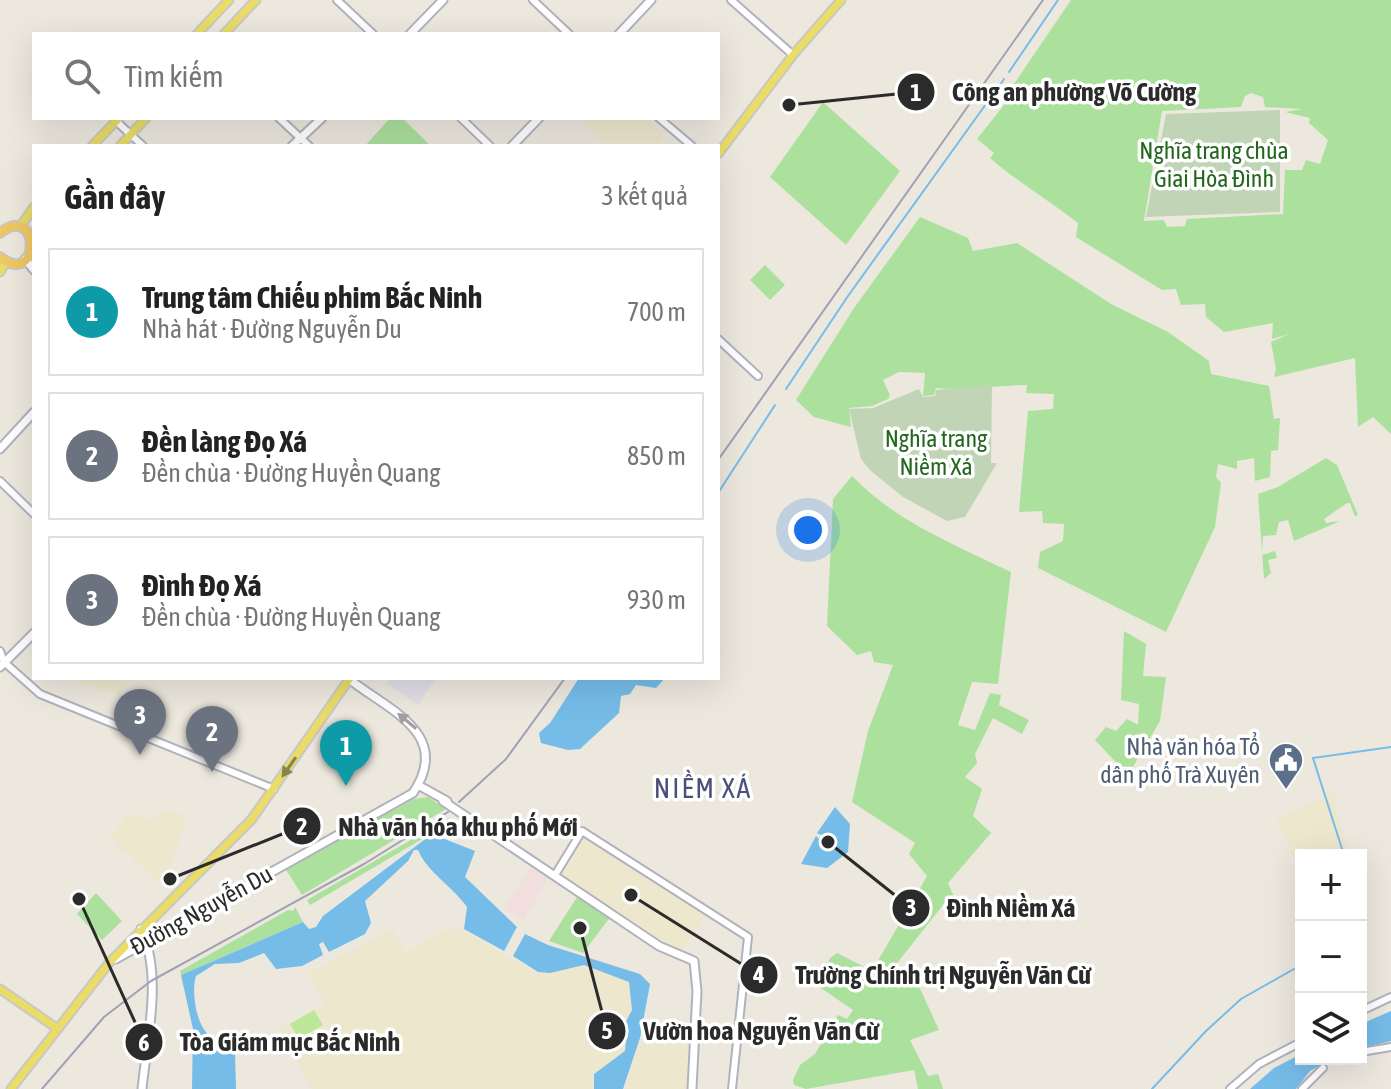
<!DOCTYPE html>
<html lang="vi">
<head>
<meta charset="utf-8">
<style>
  body { margin:0; font-family:"Asap Condensed",sans-serif; background:#f6f6f6; color:#222 }
  .controls { position:absolute; right:24px; bottom:24px; display:grid; overflow:hidden; border-radius:0px; box-shadow:0 8px 32px #0002 }
  .controls button { width:72px; height:72px; display:grid; place-items:center; padding:0; border:0; border-bottom:2px solid #e0e0e0; background:#fff; color:#222; font:40px sans-serif }
  .you { position:absolute; left:808px; top:530px; width:28px; height:28px; margin:-20px; border:6px solid #fff; border-radius:50%; background:#1a73e8; box-shadow:0 0 0 12px #1a73e833 }
  .badge { display:grid; place-items:center; width:52px; height:52px; border-radius:50%; background:#0b8043; color:#fff; font-size:26px; font-weight:700 }
  .pin { position:absolute; translate:-50% -66px; filter:drop-shadow(0 2px 4px #0008) }
  .pin::after { content:''; position:absolute; top:42px; width:28px; height:24px; background:inherit; clip-path:polygon(0 0,100% 0,50% 100%) }
  .list { margin:0; padding:0; list-style:none }
  h2 { display:flex; justify-content:space-between; align-items:center; height:104px; margin:0; padding:0 32px; font-size:34px }
  h2 small { font-size:26px; font-weight:400; color:#767676 }
  .list li { display:grid; grid-template-columns:52px 1fr auto; gap:24px; align-items:center; box-sizing:border-box; height:128px; margin:0 16px 16px; padding:0 16px; border:2px solid #e0e0e0; border-radius:0px }
  .list b { display:block; font-size:30px; white-space:nowrap }
  .list p { margin:0; font-size:26px; white-space:nowrap; color:#767676 }
  .list em { font-size:26px; font-style:normal; color:#767676 }
  .icon { flex:none; width:44px; height:44px; fill:none; stroke:currentColor; stroke-width:2; stroke-linecap:round; stroke-linejoin:round }
  .map { position:relative; flex:none; width:1391px; height:1089px; overflow:hidden }
  .search { position:absolute; background:#fff; box-shadow:0 8px 32px #0002; left:32px; top:32px; width:688px; height:88px; display:flex; align-items:center; gap:20px; box-sizing:border-box; padding:0 28px; border-radius:0px; color:#767676; font-size:30px }
  .panel { position:absolute; background:#fff; box-shadow:0 8px 32px #0002; left:32px; top:144px; width:688px; height:536px; border-radius:0px }
  .map>svg:first-child { display:block }
</style>
</head>
<body>
<div class="map">
<svg width="1391" height="1089" viewBox="0 0 1391 1089">
  <rect width="100%" height="100%" fill="#ece8de"/>
  <polygon fill="#e1dee5" points="390,678 436,678 418,705 386,683"/>
  <g fill="#ede7ce">
    <polygon points="580,118 648,118 663,136 656,146 609,146"/>
    <polygon points="69,678 129,678 119,695"/>
    <polygon points="1332,794 1348,851 1341,855 1301,855 1301,873 1276,818"/>
    <polygon points="159,810 187,815 172,863 162,876 174,887 171,889 160,879 157,882 110,838 127,814 156,820"/>
    <polygon points="584,836 705,914 682,952 662,945 558,875"/>
    <polygon points="460,929 532,971 549,973 584,966 629,982 632,1010 619,1033 626,1042 625,1051 593,1074 593,1089 311,1089 280,1029 325,1004 308,973 393,930 406,953 442,931"/>
    <polygon points="639,1043 688,1046 686,1089 625,1089"/>
  </g>
  <polygon fill="#f2dedc" points="533,864 544,872 547,880 524,920 504,908"/>
  <g fill="#abe09d" fill-rule="evenodd">
    <path d="M1071,0h320v434l-18,-17 -15,10 -3,-69 -81,19 2,-8 -5,-27 18,-8 -17,5 1,-16 -49,9 -18,-15 -1,-13 -24,1 -5,-16 -14,1 -86,-53 2,-14c-30,-23 -59,-40 -88,-65l4,-5 -17,-14 39,-49 -2,-6zM1251,93l12,4 2,10 37,2 -17,3 25,6 -1,5 19,17 -8,24 -14,-4 -4,10h-17l-2,44 -96,5 -2,7 -18,1 -3,-7 -20,1 18,-110 79,-4 4,-11z"/>
    <polygon points="823,102 900,171 846,245 770,177"/>
    <polygon points="390,118 402,118 431,146 365,146"/>
    <path d="M920,217l48,21 5,13 44,-8 94,61 57,28 41,29 2,13 58,12 5,33 6,-1 -2,32 -7,1 -1,26 -15,4 -1,-23 -17,3v8l-19,-5 -2,13 5,6 -6,44 -49,105 -128,-64 2,-16 23,-11 1,-17 -21,-1 -1,-12 -23,1 9,-101 25,-2 1,-15 -28,-1 1,-8c-30,0 -61,6 -91,3l-2,7 -11,1 2,-23 -26,-1 -16,8 7,15 -2,4 -16,7 -23,2 2,19 -37,-10 -18,-17 58,-92z"/>
    <polygon points="765,265 785,285 770,300 750,280"/>
    <polygon points="1326,458 1337,465 1358,515 1355,516 1350,503 1347,503 1324,519 1326,523 1340,521 1294,541 1288,520 1279,522 1276,535 1263,536 1262,555 1275,551 1277,558 1268,560 1271,573 1264,579 1258,494 1278,487"/>
    <path d="M852,476c43,45 103,69 159,96l-13,112 -26,-2 -14,43 17,5 15,-37 11,2 -2,10 30,15 -7,14 -29,-16 -18,36 2,9 -12,14 17,12 -9,27 18,17 -43,50 6,14 -7,3 -61,77 2,3 11,-6 1,11 17,-3 22,48 -29,10 18,36 10,-2 5,15h-25l-4,-19 -108,19 -12,-4 -1,-5 7,-15 15,-11 23,-39 9,4 6,-9 -35,-24 12,-28 7,-5 35,18 55,-95 -18,-22 6,-11 -63,-41 16,-71 25,-66 -19,-3 -3,-11 -14,4 -30,-29 6,-127z"/>
    <polygon points="1124,631 1146,644 1143,676 1166,677 1160,721 1128,775 1095,740 1106,727 1116,731 1127,719 1138,725 1139,704 1121,700"/>
    <polygon points="428,797 446,809 302,895 285,868 414,799"/>
    <polygon points="449,818 453,820 445,838 429,835 310,905 307,900"/>
    <polygon points="96,893 122,921 102,940 77,914"/>
    <polygon points="579,894 611,916 583,953 549,941"/>
    <polygon points="295,907 303,922 181,975 180,971 288,910 293,911"/>
  </g>
  <g fill="#c1d5b6">
    <polygon points="1280,110 1280,212 1146,217 1166,114"/>
    <polygon points="992,385 991,463 997,463 965,517 947,521 903,497 871,471 861,459 849,409 873,408 919,389 923,397 935,396 936,390"/>
  </g>
  <polygon fill="#bce799" points="314,1010 323,1025 299,1039 290,1024"/>
  <g fill="#76bce9">
    <polygon points="579,678 665,678 656,688 636,685 630,694 621,696 619,713 580,749 568,750 541,743 539,733 550,723"/>
    <polygon points="835,807 850,824 848,852 827,868 801,864 816,836 828,847 833,841 817,833"/>
    <path d="M432,834l43,17 -10,26 52,50 -13,24 -40,-22 3,-22c-14,-20 -40,-35 -49,-57h-4l-6,11 -43,40 6,22 -6,11 -36,18 -6,-10 -4,2 4,11 -21,11 -26,3 -12,-16 -25,10 -24,1 -19,12c-5,17 0,51 16,62 8,6 16,7 23,15l1,36h-44l1,-60 -12,-54 122,-53 6,7 7,-2 7,-11z"/>
    <polygon points="525,934 548,945 640,974 650,984 640,1038 623,1089 594,1089 594,1074 625,1051 626,1041 620,1033 632,1010 629,982 584,965 550,973 538,972 513,956"/>
    <polygon points="1391,1011 1391,1041 1361,1048 1361,1024"/>
    <polygon points="1301,1054 1301,1059 1331,1059 1310,1071 1296,1089 1250,1089 1274,1068"/>
  </g>
  <g fill="none" stroke-linecap="round" stroke-linejoin="round">
    <g stroke="#76bce9" stroke-width="2">
      <polyline points="1009,72 1058,0"/>
      <polyline points="786,389 848,296 1004,79"/>
      <polyline points="718,493 775,405"/>
      <polyline points="1344,855 1313,758 1391,747"/>
      <polyline points="1152,1089 1206,1031 1241,999 1301,965"/>
    </g>
    <g stroke="#b1b2be" stroke-width="10">
      <g id="tertiary">
        <polyline points="337,0 373,34"/>
        <polyline points="533,0 569,34"/>
        <polyline points="731,0 793,55"/>
        <polyline points="279,118 309,146"/>
        <polyline points="461,118 490,146"/>
        <polyline points="659,118 692,146"/>
        <polyline points="116,121 143,146"/>
        <polyline points="718,339 758,376"/>
        <polyline points="0,481 34,514"/>
        <polyline points="0,651 4,662 40,694 274,789"/>
        <polyline points="555,875 582,831 748,937 732,1089"/>
        <polyline points="1361,1011 1391,997"/>
        <polyline points="1361,1052 1391,1047"/>
        <polyline points="1230,1089 1259,1064 1301,1042"/>
        <polyline points="1302,1089 1323,1068"/>
      </g>
    </g>
    <g stroke="#b1b2be" stroke-width="11">
      <g id="secondary">
        <polyline points="410,34 443,0"/>
        <polyline points="619,34 651,0"/>
        <polyline points="292,146 322,118"/>
        <polyline points="512,146 539,118"/>
        <polyline points="25,259 34,270"/>
        <polyline points="0,449 34,412"/>
        <polyline points="0,667 34,633"/>
        <polyline points="418,785 447,801"/>
        <polyline points="443,801 659,946 694,961 697,991 692,1089"/>
        <path d="M141,929c22,46 6,110 1,160"/>
        <path d="M116,959l297,-166c41,-61 -28,-84 -65,-115"/>
      </g>
    </g>
    <g stroke="#c8c8c8" stroke-width="11">
      <g id="primary">
        <polyline points="197,34 229,0"/>
        <polyline points="224,34 256,0"/>
        <polyline points="92,146 119,118"/>
        <polyline points="120,146 146,118"/>
        <polyline points="718,154 793,55 841,0"/>
        <polyline points="20,227 34,207"/>
        <polyline points="0,272 6,261"/>
        <polyline points="0,989 58,1029"/>
        <polyline points="11,1089 109,963 252,819 350,678"/>
      </g>
    </g>
    <g stroke="#c8c8c8" stroke-width="12">
      <path id="trunk" d="M0,233c41,-32 41,56 0,24"/>
    </g>
    <use href="#tertiary" stroke="#fff" stroke-width="6"/>
    <use href="#secondary" stroke="#fff" stroke-width="7"/>
    <use href="#primary" stroke="#eadc65" stroke-width="7"/>
    <use href="#trunk" stroke="#f0c862" stroke-width="8"/>
    <g stroke="#a1a1b5" stroke-width="2">
      <polyline points="718,460 1043,0"/>
      <polyline points="459,802 506,759 565,678"/>
      <polyline points="42,1089 104,1017 151,981 364,864 448,812"/>
    </g>
  </g>
  <defs><path id="oneway-solid" d="M-6-.8H1V-3.2L6.5 0L1 3.2V.8H-6Z" transform="scale(2)"/></defs>
  <use fill="#a0a0a0" href="#oneway-solid" transform="translate(407 721) rotate(-140)"/>
  <use fill="#8a8448" href="#oneway-solid" transform="translate(289 767) rotate(125)"/>
  <defs>
    <g id="civic-pin" transform="scale(1.8)"><path d="M0 17L-7.5 6A9.5 9.5 0 1 1 7.5 6Z" fill="#5c6f8a" stroke="#fff"/><path d="M-.6-6.5H3V-4.5H.6V-3L4-1V1h2V6H-6V1h2V-1L-.6-3ZM-1.2 2.5V6h2.4V2.5Z" fill="#fff"/></g>
  </defs>
  <g fill-rule="evenodd">
    <use href="#civic-pin" x="1286" y="760"/>
  </g>
  <g text-anchor="middle" dominant-baseline="central" stroke-width="7" stroke-linejoin="round" paint-order="stroke">
    <g font-size="24" fill="#23661e" stroke="#fff">
      <text x="1214" y="150">Nghĩa trang chùa<tspan x="1214" dy="28">Giai Hòa Đình</tspan></text>
      <text x="936" y="438">Nghĩa trang<tspan x="936" dy="28">Niềm Xá</tspan></text>
    </g>
    <g font-size="24" fill="#4e5e75" stroke="#fff" text-anchor="end">
      <text x="1260" y="746">Nhà văn hóa Tổ<tspan x="1260" dy="28">dân phố Trà Xuyên</tspan></text>
    </g>
    <g font-size="24" fill="#2b2b2b" stroke="#fff">
      <text transform="translate(201 910) rotate(-29)">Đường Nguyễn Du</text>
    </g>
    <g font-size="28" letter-spacing="2" fill="#4d507a" stroke="#fff">
      <text x="703" y="788">NIỀM XÁ</text>
    </g>
  </g>
  <path fill="none" stroke="#2b2b2b" stroke-width="3" d="M789 105L916 92M170 879L302 826M828 842L911 908M631 895L759 975M580 928L607 1031M79 899L144 1042"/>
  <g fill="#2b2b2b" stroke="#fff" stroke-width="3">
    <circle cx="789" cy="105" r="8"/>
    <circle cx="170" cy="879" r="8"/>
    <circle cx="828" cy="842" r="8"/>
    <circle cx="631" cy="895" r="8"/>
    <circle cx="580" cy="928" r="8"/>
    <circle cx="79" cy="899" r="8"/>
    <circle cx="916" cy="92" r="20"/>
    <circle cx="302" cy="826" r="20"/>
    <circle cx="911" cy="908" r="20"/>
    <circle cx="759" cy="975" r="20"/>
    <circle cx="607" cy="1031" r="20"/>
    <circle cx="144" cy="1042" r="20"/>
  </g>
  <g font-size="24" text-anchor="middle" font-weight="bold" fill="#fff">
    <text x="916" y="101">1</text>
    <text x="302" y="835">2</text>
    <text x="911" y="916">3</text>
    <text x="759" y="983">4</text>
    <text x="607" y="1039">5</text>
    <text x="144" y="1051">6</text>
  </g>
  <g font-size="26" text-anchor="middle" font-weight="bold" fill="#2b2b2b" stroke="#fff" stroke-width="7" stroke-linejoin="round" paint-order="stroke">
    <text x="1074" y="101">Công an phường Võ Cường</text>
    <text x="458" y="836">Nhà văn hóa khu phố Mới</text>
    <text x="1011" y="917">Đình Niềm Xá</text>
    <text x="943" y="984">Trường Chính trị Nguyễn Văn Cừ</text>
    <text x="761" y="1040">Vườn hoa Nguyễn Văn Cừ</text>
    <text x="290" y="1051">Tòa Giám mục Bắc Ninh</text>
  </g>
</svg>
<div class="controls">
<button>+</button>
<button>−</button>
<button><svg class="icon" aria-label="layers" viewBox="0 0 24 24"><path d="M12 4l9 5-9 5-9-5zM3 14l9 5 9-5"/></svg></button>
</div>
<div class="you"></div>
<div class="pin badge" style="left:346px;top:786px;background:#0f9aa8">1</div>
<div class="pin badge" style="left:212px;top:772px;background:#6b7280">2</div>
<div class="pin badge" style="left:140px;top:755px;background:#6b7280">3</div>
<div class="search"><svg class="icon" aria-label="search" viewBox="0 0 24 24"><circle cx="10" cy="10" r="6"/><path d="M15 15l6 6"/></svg>Tìm kiếm</div>
<section class="panel">
<h2>Gần đây<small>3 kết quả</small></h2>
<ul class="list">
<li><span class="badge" style="background:#0f9aa8">1</span><div><b>Trung tâm Chiếu phim Bắc Ninh</b><p>Nhà hát · Đường Nguyễn Du</p></div><em>700 m</em></li>
<li><span class="badge" style="background:#6b7280">2</span><div><b>Đền làng Đọ Xá</b><p>Đền chùa · Đường Huyền Quang</p></div><em>850 m</em></li>
<li><span class="badge" style="background:#6b7280">3</span><div><b>Đình Đọ Xá</b><p>Đền chùa · Đường Huyền Quang</p></div><em>930 m</em></li>
</ul>
</section>
</div>
</body>
</html>
